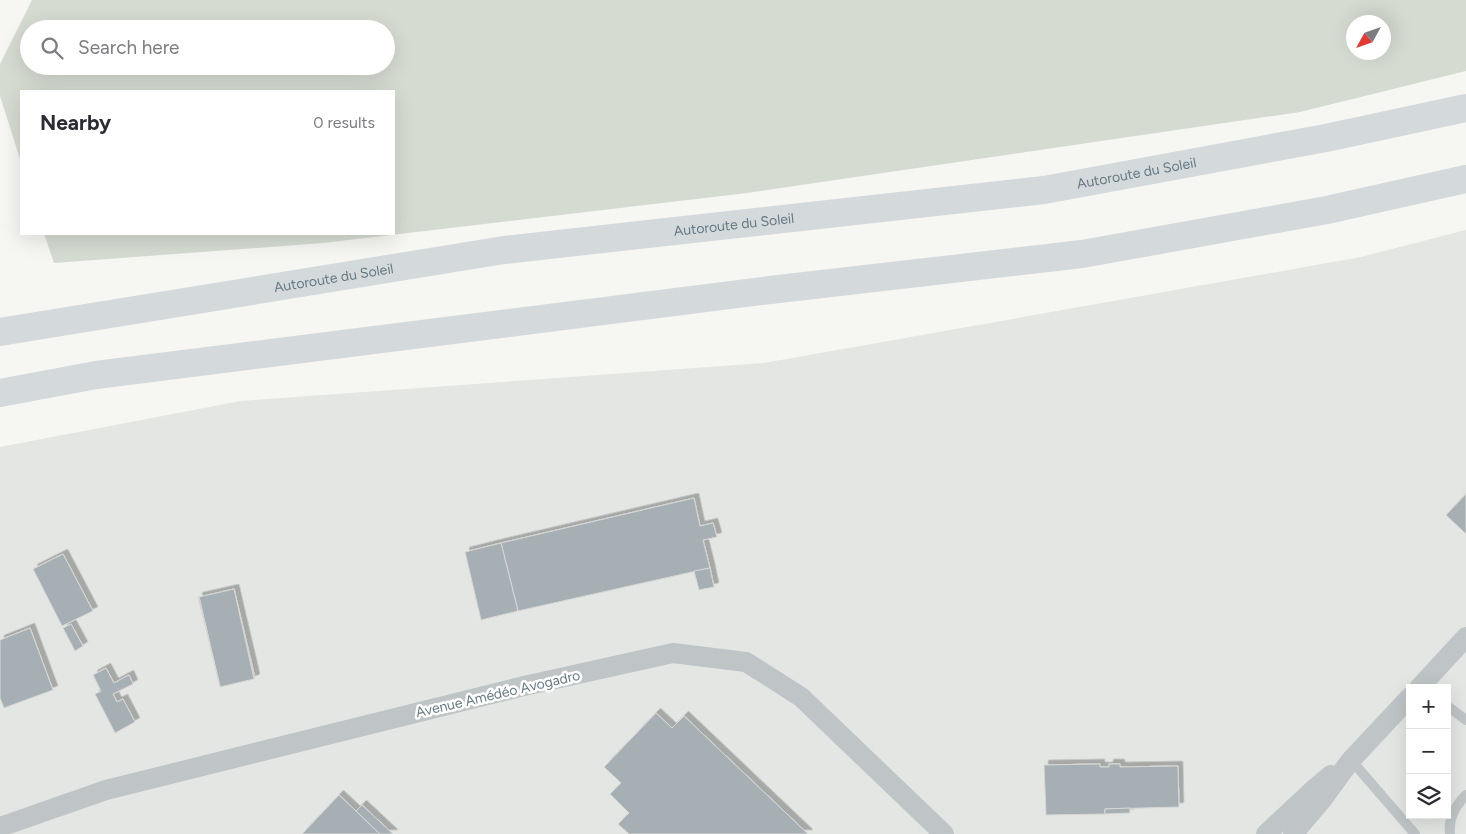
<!DOCTYPE html>
<html lang="en">
<head>
<meta charset="utf-8">
<style>
  body { margin:0; font-family:Figtree,sans-serif; background:#f2f2f3; color:#2b2b33 }
  .controls { position:absolute; right:15px; bottom:15px; display:grid; overflow:hidden; border-radius:0px; box-shadow:0 5px 20px #0002 }
  .controls button { width:45px; height:45px; display:grid; place-items:center; padding:0; border:0; border-bottom:1px solid #e1e1e2; background:#fff; color:#2b2b33; font:25px sans-serif }
  .compass { position:absolute; left:1346px; top:15px; width:45px; height:45px; border-radius:50%; background:#fff; box-shadow:0 5px 20px #0002; rotate:230deg }
  .list { margin:0; padding:0; list-style:none }
  h2 { display:flex; justify-content:space-between; align-items:center; height:65px; margin:0; padding:0 20px; font-size:21px }
  h2 small { font-size:16px; font-weight:400; color:#7c7c81 }
  .icon { flex:none; width:28px; height:28px; fill:none; stroke:currentColor; stroke-width:2; stroke-linecap:round; stroke-linejoin:round }
  .map { position:relative; flex:none; width:1466px; height:834px; overflow:hidden }
  .search { position:absolute; background:#fff; box-shadow:0 5px 20px #0002; left:20px; top:20px; width:375px; height:55px; display:flex; align-items:center; gap:12px; box-sizing:border-box; padding:0 18px; border-radius:28px; color:#7c7c81; font-size:19px }
  .panel { position:absolute; background:#fff; box-shadow:0 5px 20px #0002; left:20px; top:90px; width:375px; height:145px; border-radius:0px }
  .map>svg:first-child { display:block }
</style>
</head>
<body>
<div class="map">
<svg width="1466" height="834" viewBox="0 0 1466 834">
  <defs>
    <filter id="shadow"><feDropShadow dx="4.5" dy="-4.5" stdDeviation="0" flood-color="#0004"/></filter>
  </defs>
  <rect width="100%" height="100%" fill="#f6f6f3"/>
  <path fill="#e4e6e4" fill-rule="evenodd" d="M1466,230v604h-1466v-387l241,-46 523,-38 597,-106zM1410,688h37v127h-37z"/>
  <path fill="#d6dbd2" fill-rule="evenodd" d="M32,0h1434v71l-166,41 -553,81 -424,50 -269,20 -10,-29h350v-143h-373v71l-21,-66v-32zM1354,22h30v30h-30zM29,29h357v37h-357z"/>
  <g fill="#a6b0b4" stroke="#d8d7d5" filter="url(#shadow)">
    <polygon points="1466,494 1466,534 1446,515"/>
    <polygon points="694,498 700,526 713,523 717,537 703,540 710,568 518,611 501,543"/>
    <polygon points="501,543 518,611 481,620 465,552"/>
    <polygon points="63,554 93,611 62,626 33,569"/>
    <polygon points="710,568 714,587 699,590 694,571"/>
    <polygon points="234,589 255,678 254,679"/>
    <polygon points="234,589 254,679 220,687 199,597"/>
    <polygon points="198,597 199,597 220,687 220,686"/>
    <polygon points="71,624 83,646 75,651 63,628"/>
    <polygon points="30,628 53,690 4,708 0,698 0,640"/>
    <polygon points="106,668 114,683 129,675 133,684 113,694 117,702 123,699 135,722 115,733 95,694 101,691 93,675"/>
    <polygon points="656,713 672,728 684,716 808,834 629,834 618,824 629,813 610,794 621,783 604,767"/>
    <polygon points="1100,764 1100,767 1109,767 1109,764 1120,764 1120,767 1178,766 1179,807 1105,809 1105,814 1046,815 1044,765"/>
    <polygon points="339,795 356,811 380,834 302,834"/>
    <polygon points="362,805 393,834 380,834 356,811"/>
    <polygon points="1130,808 1130,813 1105,814 1105,809"/>
  </g>
  <g fill="none" stroke-linecap="round" stroke-linejoin="round">
    <g stroke="#bfc4c7" stroke-width="10">
      <polyline points="1447,706 1466,720"/>
      <polyline points="1351,760 1415,834"/>
      <path d="M1450,834c-2,-16 5,-28 16,-39"/>
    </g>
    <g stroke="#bfc4c7" stroke-width="20">
      <polyline points="1419,688 1466,637"/>
      <polyline points="0,827 106,790 524,686 673,653 746,662 801,697 944,834"/>
      <polyline points="1266,834 1312,791 1331,775"/>
      <polyline points="1293,834 1321,801 1351,760 1410,697"/>
    </g>
    <g stroke="#d4d9dc" stroke-width="28">
      <path id="s1" d="M0,332l504,-82 540,-60 282,-52 140,-30"/>
      <polyline points="0,393 96,375 770,290 1082,254 1327,210 1466,179"/>
    </g>
  </g>
  <g text-anchor="middle" dominant-baseline="central" stroke-width="5" stroke-linejoin="round" paint-order="stroke">
    <g font-size="14" fill="#657984" stroke="#fff">
      <text stroke="none"><textPath href="#s1" startOffset="1148">Autoroute du Soleil</textPath></text>
      <text stroke="none"><textPath href="#s1" startOffset="742">Autoroute du Soleil</textPath></text>
      <text stroke="none"><textPath href="#s1" startOffset="338">Autoroute du Soleil</textPath></text>
      <text transform="translate(498 694) rotate(-13)">Avenue Amédéo Avogadro</text>
    </g>
  </g>
</svg>
<div class="controls">
<button>+</button>
<button>−</button>
<button><svg class="icon" aria-label="layers" viewBox="0 0 24 24"><path d="M12 4l9 5-9 5-9-5zM3 14l9 5 9-5"/></svg></button>
</div>
<svg class="compass" viewBox="-18 -18 36 36"><path d="M0-13l5 13h-10z" fill="#e53935"/><path d="M0 13l5-13h-10z" fill="#7c7c81"/></svg>
<div class="search"><svg class="icon" aria-label="search" viewBox="0 0 24 24"><circle cx="10" cy="10" r="6"/><path d="M15 15l6 6"/></svg>Search here</div>
<section class="panel">
<h2>Nearby<small>0 results</small></h2>
<ul class="list">
</ul>
</section>
</div>
</body>
</html>
